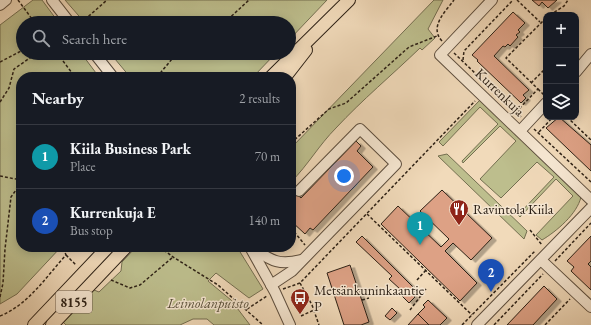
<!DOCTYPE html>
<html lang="en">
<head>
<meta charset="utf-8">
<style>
  body { margin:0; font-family:"EB Garamond",serif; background:#242831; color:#f1f3f6 }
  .controls { position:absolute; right:12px; top:12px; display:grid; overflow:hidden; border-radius:8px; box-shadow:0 2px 10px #0003 }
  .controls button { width:36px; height:36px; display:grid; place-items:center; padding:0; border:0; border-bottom:1px solid #363941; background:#171b24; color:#f1f3f6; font:20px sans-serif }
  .you { position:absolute; left:344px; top:176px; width:14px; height:14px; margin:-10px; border:3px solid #fff; border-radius:50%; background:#1a73e8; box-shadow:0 0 0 6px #1a73e833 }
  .badge { display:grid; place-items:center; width:26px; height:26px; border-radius:50%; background:#c59692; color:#fff; font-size:13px; font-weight:700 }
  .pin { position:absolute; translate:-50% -33px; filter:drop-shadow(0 1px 2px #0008) }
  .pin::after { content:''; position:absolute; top:21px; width:14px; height:12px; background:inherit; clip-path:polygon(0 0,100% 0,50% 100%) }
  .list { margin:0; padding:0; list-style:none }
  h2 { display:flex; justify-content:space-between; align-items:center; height:52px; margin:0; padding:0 16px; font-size:17px }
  h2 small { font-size:13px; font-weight:400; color:#9ea1a6 }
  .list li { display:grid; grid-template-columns:26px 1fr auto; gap:12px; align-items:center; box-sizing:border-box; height:64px; padding:0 16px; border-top:1px solid #363941 }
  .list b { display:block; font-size:15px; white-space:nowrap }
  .list p { margin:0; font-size:13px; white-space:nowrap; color:#9ea1a6 }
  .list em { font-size:13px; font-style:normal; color:#9ea1a6 }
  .icon { flex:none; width:22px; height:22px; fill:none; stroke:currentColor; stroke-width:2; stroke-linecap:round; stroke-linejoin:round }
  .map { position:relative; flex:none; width:591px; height:325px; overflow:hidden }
  .search { position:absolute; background:#171b24; box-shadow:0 2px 10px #0003; left:16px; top:16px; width:280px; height:44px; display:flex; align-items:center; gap:10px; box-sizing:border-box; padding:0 14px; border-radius:22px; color:#9ea1a6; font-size:15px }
  .panel { position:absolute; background:#171b24; box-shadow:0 2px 10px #0003; left:16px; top:72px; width:280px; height:180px; border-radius:16px }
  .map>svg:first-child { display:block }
</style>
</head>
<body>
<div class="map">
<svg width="591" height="325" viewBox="0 0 591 325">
  <defs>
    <filter id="shadow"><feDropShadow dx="4.5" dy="2.5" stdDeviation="0" flood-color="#0004"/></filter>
  </defs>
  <rect width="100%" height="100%" fill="#f1daba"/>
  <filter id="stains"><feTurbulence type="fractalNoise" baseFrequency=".005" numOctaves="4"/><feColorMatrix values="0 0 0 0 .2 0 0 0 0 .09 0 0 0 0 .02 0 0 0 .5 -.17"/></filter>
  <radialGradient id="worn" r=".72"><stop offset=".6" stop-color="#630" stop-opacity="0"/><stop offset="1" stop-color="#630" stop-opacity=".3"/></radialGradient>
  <g fill="#bdbe8d" stroke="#746f51">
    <polygon points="33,0 42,0 59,23 23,23 23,53 81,53 99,77 21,77 21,247 61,247 17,294 0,304 0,25"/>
    <polygon points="65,0 327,0 289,40 289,23 85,23"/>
    <path d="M434,0h9l-15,29 7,9 -13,12 -2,-2c-28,27 -58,52 -84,80 -17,17 -28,37 -45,54v-34z"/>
    <polygon points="110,53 276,53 253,77 130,77"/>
    <path d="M480,100l101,97c-4,17 -24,34 -39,43l-6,-5 37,-39 -17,-17 -36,38 -2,-2 36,-38 -17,-15 -36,36 -21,-19 36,-38 -16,-15 -37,37 -1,-2 36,-37 -18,-17 -37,39 -4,-4z"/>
    <polygon points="447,154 527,231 524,239 438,156"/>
    <polygon points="136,247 237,247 263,289 249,298 216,273 208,281 231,300 250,325 214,325 207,319 193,319 180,325 66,325 63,322 94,290 99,292 121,271 122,262"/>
  </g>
  <g fill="#dda185" stroke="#2c2015" filter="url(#shadow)">
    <polygon points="532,0 557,0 548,8 542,2 539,6"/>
    <polygon points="513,12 525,23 518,30 520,32 516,35 518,37 510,46 508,44 505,47 503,46 494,56 529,90 523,95 526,98 521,103 477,61 478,60 472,55"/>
    <polygon points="559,117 591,145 591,171 546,128"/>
    <polygon points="356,141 361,146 357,151 373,167 313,230 310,228 305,234 291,221 291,194 293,191 301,198"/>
    <polygon points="442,190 492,238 471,260 453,243 445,251 477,283 460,301 381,224 398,206 441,247 449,239 420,211"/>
    <polygon points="362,236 416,290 412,294 415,297 409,303 397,291 400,289 389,279 392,276 356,242"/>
    <polygon points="591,236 591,261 588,264 591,267 591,290 571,271 574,267 567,261"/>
    <polygon points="350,265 369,322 361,325 344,325 327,273"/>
    <polygon points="544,286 557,299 533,325 507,325"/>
    <polygon points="428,300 447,318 440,325 429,325 418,314 425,307 423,305"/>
    <polygon points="392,308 397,313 390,320 385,316"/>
    <polygon points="418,314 429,325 408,325"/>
  </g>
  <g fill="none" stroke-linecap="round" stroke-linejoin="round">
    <g stroke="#5d4e3e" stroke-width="12">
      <g id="minor">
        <polyline points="52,0 70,23"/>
        <polyline points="492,0 440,55 591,200"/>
        <polyline points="0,5 6,0"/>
        <polyline points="94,53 113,77"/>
        <polyline points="576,72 591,54"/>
        <polyline points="520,131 546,103"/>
        <polyline points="250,247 275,292 290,325"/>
        <path d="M252,248c19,12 26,18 49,12"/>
        <polyline points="541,260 591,307"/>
        <polyline points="271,285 292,271 396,164 360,129 299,191"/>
        <polyline points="477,325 591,208"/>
      </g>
    </g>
    <g stroke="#2c2015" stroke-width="14">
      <g id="major">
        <polyline points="271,77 349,0"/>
        <polyline points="285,77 306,50"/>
        <polyline points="34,325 108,247"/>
        <polyline points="52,325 126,247"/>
      </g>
    </g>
    <g stroke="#2c2015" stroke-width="1.5" stroke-dasharray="3 2" stroke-linecap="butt">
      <polyline points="18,0 35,23"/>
      <polyline points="517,0 540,22"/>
      <polyline points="550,15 564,6 568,0"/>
      <polyline points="81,23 107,0"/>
      <polyline points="224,23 249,0"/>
      <path d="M442,41c-13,-14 3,-29 12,-41"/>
      <polyline points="57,53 75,77"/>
      <polyline points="454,53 521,117"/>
      <polyline points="463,60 464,51 513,0"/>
      <polyline points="0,62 23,50"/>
      <polyline points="157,77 177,53"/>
      <polyline points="531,83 546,68"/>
      <polyline points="538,89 544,95"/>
      <polyline points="0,102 9,88 14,69 37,53"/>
      <polyline points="516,112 538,89 506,58 546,18"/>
      <polyline points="567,117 591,140"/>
      <polyline points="534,129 591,182"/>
      <polyline points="539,132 553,117"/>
      <polyline points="291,143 329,109 346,103 409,47 437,36"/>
      <polyline points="0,176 21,180"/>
      <polyline points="367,214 472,315"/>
      <polyline points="291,228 305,245"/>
      <polyline points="530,230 542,245"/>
      <polyline points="160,247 173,257 218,285 263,325"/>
      <polyline points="66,255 76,265"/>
      <polyline points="555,261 591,223"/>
      <polyline points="111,280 130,288 140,285 173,257"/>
      <polyline points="417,280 427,269"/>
      <polyline points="300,283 312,305 319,325"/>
      <polyline points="283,289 300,283 475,101"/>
      <polyline points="0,297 3,283 5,249 11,197 21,183"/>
      <polyline points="362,300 369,298"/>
      <polyline points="247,309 267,296"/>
      <polyline points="410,310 426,289"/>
      <path d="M0,316c28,-11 46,-39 66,-61l-3,-8"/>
      <polyline points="301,316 314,310"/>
      <polyline points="462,325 535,251"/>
      <polyline points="494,325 543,274"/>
      <polyline points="545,325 570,299"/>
    </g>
    <use href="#minor" stroke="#f6e7d2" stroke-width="10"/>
    <use href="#major" stroke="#f1daba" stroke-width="12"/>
  </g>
  <defs>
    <g id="restaurant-pin" transform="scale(1)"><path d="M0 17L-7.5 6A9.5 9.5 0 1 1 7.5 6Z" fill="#8f2418" stroke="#f6e7d2"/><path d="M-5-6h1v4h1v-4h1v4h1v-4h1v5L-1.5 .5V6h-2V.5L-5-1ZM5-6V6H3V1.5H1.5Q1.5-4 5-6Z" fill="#fff"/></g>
    <g id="bus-pin" transform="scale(1)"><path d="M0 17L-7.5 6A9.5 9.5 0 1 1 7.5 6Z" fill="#8f2418" stroke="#f6e7d2"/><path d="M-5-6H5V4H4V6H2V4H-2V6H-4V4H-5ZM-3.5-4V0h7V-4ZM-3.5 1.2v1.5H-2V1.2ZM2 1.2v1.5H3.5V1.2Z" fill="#fff"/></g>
  </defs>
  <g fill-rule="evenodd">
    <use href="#restaurant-pin" x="459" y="209"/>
    <use href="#bus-pin" x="300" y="298"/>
  </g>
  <g text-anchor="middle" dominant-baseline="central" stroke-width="3" stroke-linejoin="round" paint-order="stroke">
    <rect fill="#f6e7d2" stroke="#695c4e" stroke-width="1" x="56" y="291" width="36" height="22" rx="3"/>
    <g font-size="13" font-weight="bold" fill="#2c2015">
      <text x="74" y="302">8155</text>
    </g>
    <g font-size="14" fill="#2c2015" stroke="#f6e7d2">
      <text transform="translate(500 92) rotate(44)">Kurrenkuja</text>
    </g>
    <g font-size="14" fill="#2c2015" stroke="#f6e7d2" text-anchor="start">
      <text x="473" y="209">Ravintola Kiila</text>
      <text x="314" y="290">Metsänkuninkaantie<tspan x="314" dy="16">P</tspan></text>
    </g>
    <g font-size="14" font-style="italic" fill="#584f39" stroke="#f6e7d2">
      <text x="208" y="303">Leimolanpuisto</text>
    </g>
  </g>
  <rect width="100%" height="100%" filter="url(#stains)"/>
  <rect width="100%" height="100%" fill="url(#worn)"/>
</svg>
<div class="controls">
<button>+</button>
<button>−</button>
<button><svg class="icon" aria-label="layers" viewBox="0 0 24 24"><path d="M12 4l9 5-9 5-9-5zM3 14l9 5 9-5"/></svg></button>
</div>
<div class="you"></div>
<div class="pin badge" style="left:420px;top:245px;background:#0f9aa8">1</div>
<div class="pin badge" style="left:491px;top:292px;background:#1a4fb4">2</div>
<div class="search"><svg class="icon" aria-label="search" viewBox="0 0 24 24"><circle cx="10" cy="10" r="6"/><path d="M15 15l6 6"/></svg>Search here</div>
<section class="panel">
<h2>Nearby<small>2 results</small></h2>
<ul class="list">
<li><span class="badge" style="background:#0f9aa8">1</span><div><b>Kiila Business Park</b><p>Place</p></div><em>70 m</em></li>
<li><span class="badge" style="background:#1a4fb4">2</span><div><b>Kurrenkuja E</b><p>Bus stop</p></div><em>140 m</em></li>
</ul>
</section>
</div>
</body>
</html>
